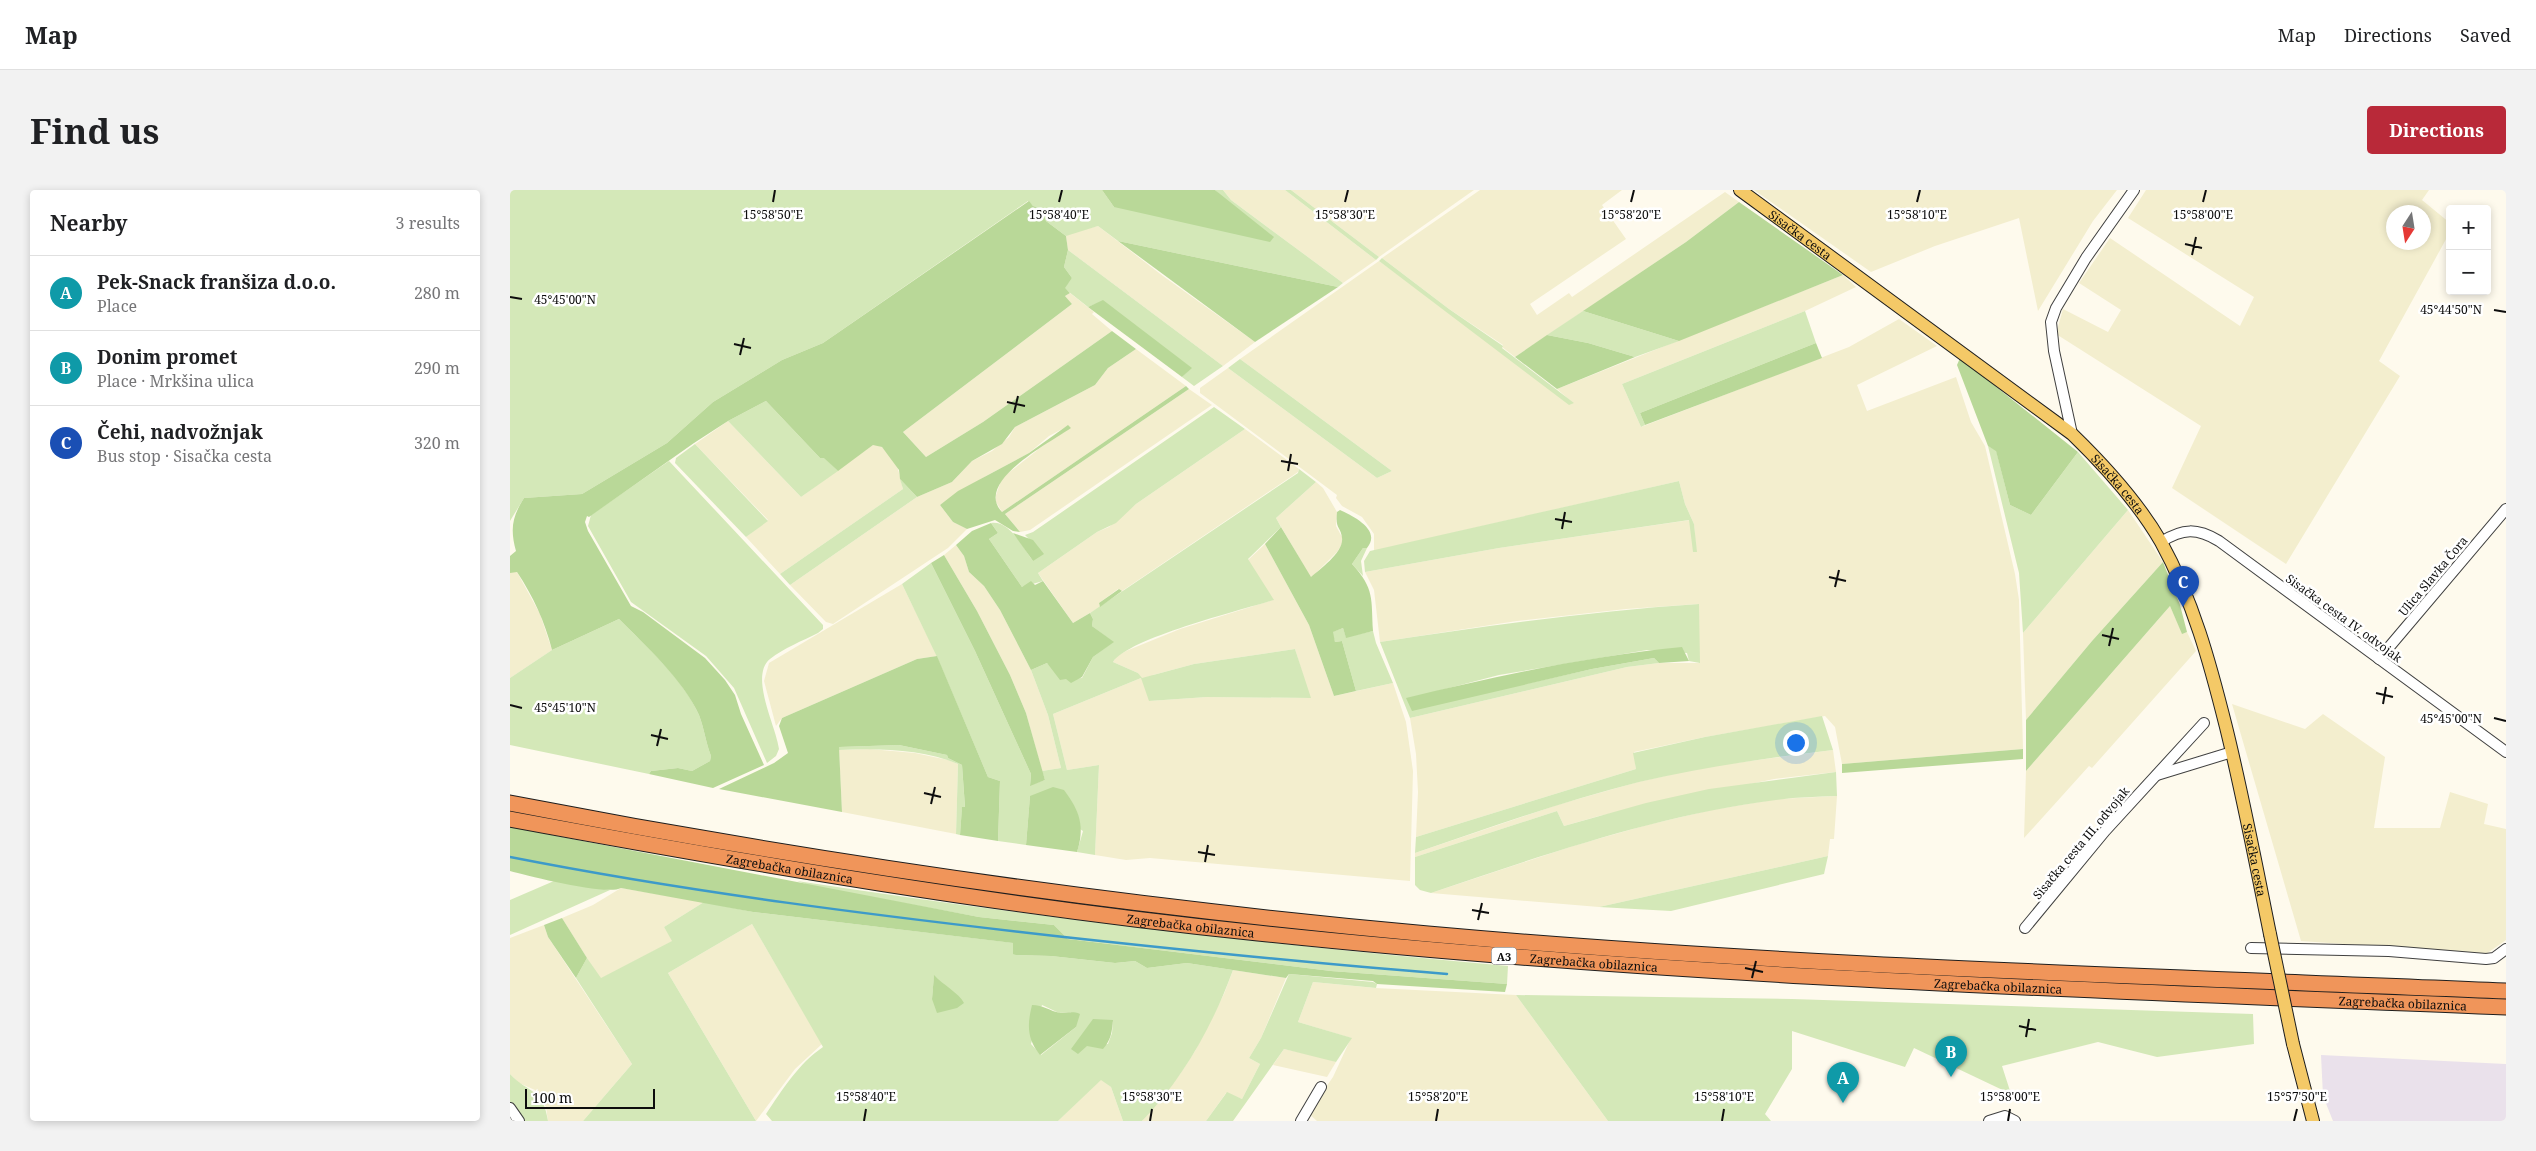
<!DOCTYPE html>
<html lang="en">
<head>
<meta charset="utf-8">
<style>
  body { margin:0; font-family:"Noto Serif",serif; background:#f2f2f2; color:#202124 }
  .controls { position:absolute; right:15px; top:15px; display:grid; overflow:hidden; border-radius:5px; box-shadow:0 2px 8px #0003 }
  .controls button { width:45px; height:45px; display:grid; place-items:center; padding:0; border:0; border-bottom:1px solid #e0e0e0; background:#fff; color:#202124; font:25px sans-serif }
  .compass { position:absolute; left:1876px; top:15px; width:45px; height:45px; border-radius:50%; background:#fff; box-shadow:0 2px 8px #0003; rotate:192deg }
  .scale { position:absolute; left:15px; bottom:12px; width:130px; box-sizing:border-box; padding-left:5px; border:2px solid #0d0d0d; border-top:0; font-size:14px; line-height:18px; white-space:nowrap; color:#0d0d0d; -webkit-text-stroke:4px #fff; paint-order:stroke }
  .you { position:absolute; left:1285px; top:552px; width:18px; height:18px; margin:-12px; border:4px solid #fff; border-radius:50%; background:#1a73e8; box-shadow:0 0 0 8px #1a73e833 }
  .badge { display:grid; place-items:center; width:32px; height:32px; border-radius:50%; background:#b92939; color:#fff; font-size:16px; font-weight:700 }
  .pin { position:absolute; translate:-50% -41px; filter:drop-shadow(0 1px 2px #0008) }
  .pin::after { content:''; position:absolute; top:26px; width:18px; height:15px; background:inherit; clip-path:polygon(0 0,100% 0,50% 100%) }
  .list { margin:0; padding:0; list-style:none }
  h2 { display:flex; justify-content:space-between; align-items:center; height:65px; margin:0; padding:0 20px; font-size:21px }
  h2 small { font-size:16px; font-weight:400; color:#757577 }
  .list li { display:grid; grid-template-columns:32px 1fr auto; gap:15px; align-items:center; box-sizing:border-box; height:75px; padding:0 20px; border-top:1px solid #e0e0e0 }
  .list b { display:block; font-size:19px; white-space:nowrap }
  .list p { margin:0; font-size:16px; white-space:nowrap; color:#757577 }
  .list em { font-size:16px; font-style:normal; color:#757577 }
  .map { position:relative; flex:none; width:1996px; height:931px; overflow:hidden; border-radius:5px }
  header { display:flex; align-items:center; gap:30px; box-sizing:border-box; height:70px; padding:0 25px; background:#fff; border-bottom:1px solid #e0e0e0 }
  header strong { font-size:24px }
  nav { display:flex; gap:28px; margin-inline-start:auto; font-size:18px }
  .intro { display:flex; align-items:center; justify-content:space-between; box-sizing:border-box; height:120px; padding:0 30px }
  h1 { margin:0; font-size:35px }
  .button { padding:12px 22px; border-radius:5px; background:#b92939; color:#fff; font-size:18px; font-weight:700 }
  main { display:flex; gap:30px; padding:0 30px }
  aside { flex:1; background:#fff; border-radius:5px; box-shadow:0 2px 8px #0003 }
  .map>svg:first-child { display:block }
</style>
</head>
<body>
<header>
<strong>Map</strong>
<nav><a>Map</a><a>Directions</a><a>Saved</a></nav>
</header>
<div class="intro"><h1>Find us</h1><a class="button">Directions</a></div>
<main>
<aside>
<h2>Nearby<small>3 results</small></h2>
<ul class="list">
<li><span class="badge" style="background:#0f9aa8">A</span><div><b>Pek-Snack franšiza d.o.o.</b><p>Place</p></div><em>280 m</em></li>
<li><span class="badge" style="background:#0f9aa8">B</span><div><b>Donim promet</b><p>Place · Mrkšina ulica</p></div><em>290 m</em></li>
<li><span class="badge" style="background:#1a4fb4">C</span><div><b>Čehi, nadvožnjak</b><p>Bus stop · Sisačka cesta</p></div><em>320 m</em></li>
</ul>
</aside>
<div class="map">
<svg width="1996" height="931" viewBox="0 0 1996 931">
  <rect width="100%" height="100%" fill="#fefaed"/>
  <polygon fill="#eae1eb" points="1811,865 1996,874 1996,931 1823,931 1813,906"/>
  <g fill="#f3eece" fill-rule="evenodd">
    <polygon points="713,0 775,0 866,70 833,93 721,10"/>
    <polygon points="781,0 964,0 869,67"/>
    <polygon points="970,0 1112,0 1092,15 1116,49 1020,114 1027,125 1059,103 1062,107 1215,2 1229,12 1176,52 1005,167 992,157 993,155 939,119 872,68"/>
    <polygon points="1244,0 1607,0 1583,31 1528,121 1509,28 1425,56 1361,82"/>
    <path d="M1636,0h283l-7,10 28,23v9l-71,129 21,15 -114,188 -114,-76 29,-62 -145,-92 7,-25 45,23 13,-22 -42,-27 31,-45 130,88 14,-29 -126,-79zM1884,22h30v30h-30z"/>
    <polygon points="588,36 653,86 745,152 713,176 558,60 556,46 559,43"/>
    <polygon points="869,71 1063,213 1047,199 1333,85 1346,97 1295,121 1112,194 1131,237 1339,157 1389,129 1427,156 1347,195 1357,221 1446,187 1461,232 1475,256 1505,384 1509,410 1513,559 1332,574 1325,537 1315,526 1195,547 1124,562 1126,579 906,647 908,602 906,564 900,528 1117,477 1149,473 1189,473 1189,414 1116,419 1007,431 870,452 864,400 855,382 989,358 1180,330 1186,362 1184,334 1175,314 1169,291 864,361 864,344 852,327 832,316 826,308 827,305 690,203 690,198 718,178 867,288 882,281 730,169"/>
    <polygon points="560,103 584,122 582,124 602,141 473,232 416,267 393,242 562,114 555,106"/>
    <polygon points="626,159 676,196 492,322 486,312 486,305 492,288 558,236 539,246 519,263 476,286 430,315 443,332 457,339 438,358 323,434 316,432 280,395 407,307 442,292 462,271 482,261 499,247 505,237 585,195 598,178"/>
    <polygon points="679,199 702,215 520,340 510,342 495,324"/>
    <polygon points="218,231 291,307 364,254 372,257 387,275 393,299 270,384 236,347 258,330 185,254"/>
    <polygon points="735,239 789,279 788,282 612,401 608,399 589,413 590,417 563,433 528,383 587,342 599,337 626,314"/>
    <polygon points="806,292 813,298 827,322 826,336 832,347 832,354 827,362 801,388 766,328"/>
    <polygon points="1618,320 1653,372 1582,451 1516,530 1513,443"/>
    <path d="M755,354l44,81 25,71 59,-13 13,39 7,49 -3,110 -260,-23 -24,2 -31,-5 4,-90 -32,5 -14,-56 88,-36 -3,-5 -25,-11 4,-6 9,-5 54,-22 93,-29 -25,-40zM785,459l15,49 -103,-1 -58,4 4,-26 41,-11z"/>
    <polygon points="446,355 454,366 459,382 474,396 490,420 521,480 538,525 551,578 532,581 516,523 500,485 467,421 434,365"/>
    <polygon points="3,381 7,382 30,424 42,460 0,488 0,383"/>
    <polygon points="392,394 427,466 407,469 272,528 266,536 254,491 259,473"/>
    <polygon points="1660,416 1672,443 1677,442 1686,461 1582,578 1579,576 1514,648 1516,581"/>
    <polygon points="1722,514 1795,539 1813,524 1875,567 1864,638 1930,638 1940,602 1978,614 1974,634 1996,639 1996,750 1976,764 1791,751"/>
    <polygon points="360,559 405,563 438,570 448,574 446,644 332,622 329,560"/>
    <polygon points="1323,560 1326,582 1264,589 1089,626 1054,636 1047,621 905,667 905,663 1047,615 1128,592 1195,577"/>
    <polygon points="1327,606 1324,649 1320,649 1318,666 1089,717 921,703 1063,656 1137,635 1201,620 1267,609"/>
    <polygon points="111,698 194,712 154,737 163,751 90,789 52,728 83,715"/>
    <polygon points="242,734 312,854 285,879 246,931 158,783"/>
    <polygon points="34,735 38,747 122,874 73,931 38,931 36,917 25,900 9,893 0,884 0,748"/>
    <polygon points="723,780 776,788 751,848 739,868 750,874 732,909 716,903 696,931 632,931 670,884 685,861 714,804"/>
    <polygon points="803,792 865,798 1006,805 1098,931 807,931 798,923 823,887 841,848 788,832"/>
    <polygon points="774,859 811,867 826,872 817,887 763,875"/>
    <polygon points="591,889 601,897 613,931 548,931"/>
  </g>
  <g fill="#d4e8b8" fill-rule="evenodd">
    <polygon points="0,0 592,0 604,17 708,3 705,0 713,0 721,10 833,93 828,97 608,51 588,36 556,46 536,31 531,18 523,16 518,11 313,153 272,170 203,212 157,253 72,304 14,308 0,331"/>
    <polygon points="775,0 781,0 869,67 866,70"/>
    <polygon points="558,60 713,176 684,196 672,187 681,178 593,111 578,117 554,98 562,88 554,77"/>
    <polygon points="872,68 939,119 993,156 992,158 1064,213 1059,215 869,71"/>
    <polygon points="1073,121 1169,151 1125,167 1078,153 1037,145"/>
    <polygon points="1295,121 1306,153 1130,223 1135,235 1131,237 1112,194"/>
    <polygon points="730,169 882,281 867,288 718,178"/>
    <polygon points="256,211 310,268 314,267 328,281 291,307 218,231"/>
    <path d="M704,217l31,22 -109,75 -20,19 -19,9 -59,41 5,8 -21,6 -33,-48 9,-6 -7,-10c19,-3 32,25 42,38l-3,-21 -5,-5 8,-3z"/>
    <polygon points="185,254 258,331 236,347 165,273 166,268"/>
    <polygon points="1478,256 1486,260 1500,315 1521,325 1568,262 1618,320 1513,443 1509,383"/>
    <path d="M159,271l154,164v4l-5,4c-16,8 -34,15 -48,26 -21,17 6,67 9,90l-3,7 -9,7 -33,-75 -28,-32 -75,-54 -43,-76 3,-11z"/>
    <path d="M789,279l17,13 -40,36 5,9 -33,32 26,41c-32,10 -145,38 -161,62l25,11 4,5 52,-14 101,-15 16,49 -104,-1 -58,4 -8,-23 -88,36 14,56 32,-5 -4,90 -18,-3 6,-21 -53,-35 -4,49 -28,-4 2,-60 -12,-4 -51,-120 -35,-73 29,-21 44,88 56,123 -1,11 15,-5 -3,-9 19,-3 -13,-53 -17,-45 16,-7 19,16 16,-1 11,-21 20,-15 -21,-16 1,-7 -3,-6 208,-140z"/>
    <polygon points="390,289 407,307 280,395 270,384 393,299"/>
    <polygon points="1169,291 1175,314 1184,334 1187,362 1183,362 1179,330 989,358 855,382 854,371 860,361"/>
    <polygon points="853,358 857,358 851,371 853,386 842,374"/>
    <path d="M1189,414l1,59 -11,-2 -2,-8 -40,-3 -148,25 -92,24 100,-11 85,-19 62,-11 5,5 -32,4 -217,51 -30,-76c106,-16 211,-31 319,-38z"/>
    <path d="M109,429c26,26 65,61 80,96 5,13 7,28 12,41l-1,5 -18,10 -14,-3 -27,3 -2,3 -139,-29v-67l42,-28z"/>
    <polygon points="833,438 836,447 863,441 866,453 883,493 846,501 832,451 825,452 822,442"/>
    <path d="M1312,526l11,34c-65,8 -130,17 -194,32 -76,19 -150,46 -224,71l1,-16 220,-68 -3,-16 72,-16z"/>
    <path d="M389,555l48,10 1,3 14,7 3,43h-3l-2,27 -4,-1 2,-70c-36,-15 -80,-16 -119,-14v-3z"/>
    <path d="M1326,582l1,24c-20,1 -41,1 -61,4 -119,15 -232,55 -345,93l-11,-3 -5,-5v-28l142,-46 7,15 82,-23 63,-14z"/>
    <polygon points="1318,666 1314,684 1161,721 1089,717"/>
    <polygon points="44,691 100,700 0,745 0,710"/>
    <path d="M287,691c236,36 473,64 711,85l-1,18 -176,-13 -263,-32 -14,-14 -75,-8 -168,-31z"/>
    <path d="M194,712l49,10 261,31 2,12 35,1 64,7 20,-2 12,7 40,-5 46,7c-20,55 -50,109 -91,151h-19l-12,-34 -10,-7 -43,41h-286l-6,-7c16,-24 33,-51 57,-67l-71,-123 -84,49 88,148h-173l49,-57 -56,-86 11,-20 14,20 71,-37 -8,-14zM424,786l10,11 -12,12zM532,815l17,8 12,-1 5,15 -35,28 -10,-11zM603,831l-1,12 -4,11 -21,2z"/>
    <polygon points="779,784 863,792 867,794 866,798 803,792 788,832 842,848 826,872 774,859 723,931 696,931 717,902 732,909 750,874 739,868 751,848"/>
    <polygon points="1006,805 1282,809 1743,824 1744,854 1647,867 1588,852 1492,876 1501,904 1404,858 1395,877 1282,841 1282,879 1255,924 1261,931 1098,931"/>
    <path d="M0,884c19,20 33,14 38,47h-26l-12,-19z"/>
  </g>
  <g fill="#b9d898">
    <polygon points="592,0 705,0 764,47 760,52 604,17"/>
    <path d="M519,11l4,5 8,2 5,13 20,15 2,14 -4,17 8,11 -7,10 5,5 -5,3 7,8 -169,128 23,25 57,-35 129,-91 24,18 -28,19 -13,17 -80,42 -13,17 -30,17 -20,21 -35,15 -17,-18 -1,-9 -17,-23 -9,-2 -35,26 -14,-13h-4l-54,-57 -38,20 -34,22 -105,74 -2,-1 -2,6 3,9 43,75 12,6 62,46 20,22 10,15 6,19 23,51 -51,23 -64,-14 2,-3 27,-3 14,3 18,-10 1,-5c-5,-13 -7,-28 -12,-41 -15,-34 -54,-70 -80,-96l-67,31c-7,-28 -19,-54 -35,-78l-7,1v-17l6,-5c-6,-22 -4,-34 8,-53l58,-4 85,-51 46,-41 69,-42 41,-17z"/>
    <polygon points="1229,12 1333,85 1169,151 1073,121 1176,52"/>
    <polygon points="608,51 828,97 745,152"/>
    <polygon points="593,110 682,178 672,187 578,117"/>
    <polygon points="1037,145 1078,153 1125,167 1047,199 1005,167"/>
    <polygon points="1306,153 1312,168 1135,235 1130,223"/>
    <polygon points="1450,168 1568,262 1521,325 1500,315 1486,261 1478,256 1447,175"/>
    <path d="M676,196l3,3 -184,125 15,18 -7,-1 -18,-11 -28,9 -14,-7 -13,-17 18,-14 71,-38 39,-28 3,3c-20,14 -98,54 -69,84z"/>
    <path d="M830,320c13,6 42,20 27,38h-4l-11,16c23,25 19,35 21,67l-27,7 -3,-10 -10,4 2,10 7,-1 14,50 -22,5 -25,-71 -44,-81 16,-17 30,50c9,-8 33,-25 31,-39 -1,-12 -7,-8 -5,-26z"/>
    <polygon points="481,333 488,343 479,349 512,397 521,391 525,395 533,391 563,433 580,423 583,429 582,436 604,452 583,467 572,487 561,493 556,489 550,490 537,473 521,480 490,420 474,396 459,382 454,366 446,355 462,341"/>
    <polygon points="503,343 523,350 534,364 523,371"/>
    <polygon points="434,365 467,421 500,485 516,523 535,590 520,596 521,584 465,461 421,373"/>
    <polygon points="1653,372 1670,415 1677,442 1672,444 1660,416 1516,581 1516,530 1582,451"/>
    <polygon points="609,399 612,401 590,417 589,413"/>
    <path d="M1172,457l7,14 -30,2 -5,-5 -62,11 -180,42 -6,-13c91,-22 183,-42 276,-51z"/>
    <polygon points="427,466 478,587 490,591 488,651 450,645 452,617 455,617 452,575 438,568 437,565 389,555 329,557 332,622 209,599 264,573 278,563 269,536 272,528 407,469"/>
    <polygon points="1513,559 1513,569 1332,583 1332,574"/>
    <path d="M543,597l11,3c16,21 21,37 13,62l-51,-7 4,-49z"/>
    <path d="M0,637l469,90 75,8 14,14 263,32 176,13 -2,8 -128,-8 -4,-3 -84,-7 -3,4 -99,-15 -40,5 -12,-7 -20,2 -64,-7 -35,-1 -3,-1v-11l-260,-31 -132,-24c-14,8 -92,-12 -111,-17z"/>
    <polygon points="52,728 77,768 66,788 38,747 34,735"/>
    <path d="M424,785c9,10 25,18 30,28l-7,5 -20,5 -5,-14z"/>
    <path d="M522,815c11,0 18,6 28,8 7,0 13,-2 20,1l-4,13 -36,28c-13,-16 -13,-30 -8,-50z"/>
    <path d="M583,829l20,1c-1,12 -2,20 -10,29l-16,-3 -9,8 -7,-5z"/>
  </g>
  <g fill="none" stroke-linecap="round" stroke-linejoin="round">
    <path stroke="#3d9ac9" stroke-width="2.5" d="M0,667c183,36 369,59 554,80 128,14 255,27 383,37"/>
    <g stroke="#404040" stroke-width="12">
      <g id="minor">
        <polyline points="1562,244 1544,161 1541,132 1546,118 1576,68 1624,0"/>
        <path d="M1651,352c22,-14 36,-14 58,-1l287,211"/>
        <polyline points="1869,469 1996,319"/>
        <polyline points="1647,585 1722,562"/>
        <polyline points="1515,738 1595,641 1694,533"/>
        <polyline points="1741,758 1879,761 1976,769 1984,768 1996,759"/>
        <polyline points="0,918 9,931"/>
        <polyline points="791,931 811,897"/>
        <polyline points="1479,931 1495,926 1505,931"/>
      </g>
    </g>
    <g stroke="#1e1e1e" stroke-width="14">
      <g id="major">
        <path id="s1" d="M1230,0l332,244c33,32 66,68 89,108 32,58 49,121 65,185 17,69 30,138 44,207"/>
        <polyline points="1783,854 1803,931"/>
      </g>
    </g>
    <g stroke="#1e1e1e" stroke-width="17">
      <g id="highway">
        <path d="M0,613c304,59 610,103 918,131 358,32 719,42 1078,57"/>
        <path id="s2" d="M0,629c248,46 496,88 748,114 414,44 832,57 1248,74"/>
      </g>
    </g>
    <use href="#minor" stroke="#fff" stroke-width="10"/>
    <use href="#major" stroke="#f4c967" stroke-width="12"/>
    <use href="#highway" stroke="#f0955a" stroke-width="15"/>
    <g stroke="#1e1e1e" stroke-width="14" stroke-linecap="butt">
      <polyline id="major-bridge" points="1760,744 1783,854"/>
    </g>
    <use href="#major-bridge" stroke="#f4c967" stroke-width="12"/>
  </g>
  <path fill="none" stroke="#0d0d0d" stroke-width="2" d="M263,12l2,-12M549,12l3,-12M835,12l3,-12M1121,12l3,-12M1407,12l3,-12M1693,12l3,-12M1675,54l17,4M1682,65l4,-18M0,107l12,2M1984,120l12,2M224,154l17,4M230,165l4,-17M497,212l18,4M504,223l4,-17M771,271l17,3M778,281l3,-17M1045,329l17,3M1052,339l3,-17M1319,387l17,4M1325,397l4,-17M1592,445l17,4M1599,456l4,-18M1866,503l17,4M1873,514l3,-17M0,515l12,3M1984,528l12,3M141,545l17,4M147,556l4,-17M414,603l17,4M421,614l4,-17M688,662l17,3M695,672l3,-17M962,720l17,3M968,730l4,-17M1235,778l18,4M1242,788l4,-17M1509,836l17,4M1516,847l3,-18M354,931l2,-12M640,931l2,-12M926,931l2,-12M1212,931l2,-12M1498,931l2,-12M1784,931l3,-12"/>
  <g text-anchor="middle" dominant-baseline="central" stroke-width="5" stroke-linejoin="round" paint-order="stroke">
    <rect fill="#fff" stroke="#565656" stroke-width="1" x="981.5" y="757.5" width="25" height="17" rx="4"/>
    <g font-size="11" font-weight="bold" fill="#0d0d0d">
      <text x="994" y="766">A3</text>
    </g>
    <g font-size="12" fill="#0d0d0d" stroke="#fff">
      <text stroke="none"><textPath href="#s1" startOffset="75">Sisačka cesta</textPath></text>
      <text stroke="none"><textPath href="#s1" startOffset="480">Sisačka cesta</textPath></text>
      <text transform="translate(1923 386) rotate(-50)">Ulica Slavka Čora</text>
      <text transform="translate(1834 428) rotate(36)">Sisačka cesta IV. odvojak</text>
      <text transform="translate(1571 653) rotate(-50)">Sisačka cesta III. odvojak</text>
      <text stroke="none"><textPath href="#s1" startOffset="885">Sisačka cesta</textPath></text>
      <text stroke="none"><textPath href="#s2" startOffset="284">Zagrebačka obilaznica</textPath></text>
      <text stroke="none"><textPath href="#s2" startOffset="689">Zagrebačka obilaznica</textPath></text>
      <text stroke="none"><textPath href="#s2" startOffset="1094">Zagrebačka obilaznica</textPath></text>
      <text stroke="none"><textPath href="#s2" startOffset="1499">Zagrebačka obilaznica</textPath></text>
      <text stroke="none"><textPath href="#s2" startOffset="1904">Zagrebačka obilaznica</textPath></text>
    </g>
  </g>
  <g font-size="12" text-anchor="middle" fill="#0d0d0d" stroke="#fff" stroke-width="5" stroke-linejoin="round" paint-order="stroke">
    <text x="263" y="29">15°58'50"E</text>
    <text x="549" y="29">15°58'40"E</text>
    <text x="835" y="29">15°58'30"E</text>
    <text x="1121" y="29">15°58'20"E</text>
    <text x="1407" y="29">15°58'10"E</text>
    <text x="1693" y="29">15°58'00"E</text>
    <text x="55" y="114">45°45'00"N</text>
    <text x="1941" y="124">45°44'50"N</text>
    <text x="55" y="522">45°45'10"N</text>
    <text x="1941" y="533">45°45'00"N</text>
    <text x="356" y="911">15°58'40"E</text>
    <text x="642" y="911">15°58'30"E</text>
    <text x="928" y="911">15°58'20"E</text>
    <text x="1214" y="911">15°58'10"E</text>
    <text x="1500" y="911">15°58'00"E</text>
    <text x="1787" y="911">15°57'50"E</text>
  </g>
</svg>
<div class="controls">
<button>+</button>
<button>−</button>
</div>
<svg class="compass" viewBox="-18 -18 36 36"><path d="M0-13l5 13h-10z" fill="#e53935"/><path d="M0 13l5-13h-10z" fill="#757577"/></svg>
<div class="scale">100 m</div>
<div class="you"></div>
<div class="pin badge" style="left:1333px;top:913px;background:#0f9aa8">A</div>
<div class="pin badge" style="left:1441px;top:887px;background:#0f9aa8">B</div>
<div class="pin badge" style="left:1673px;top:417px;background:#1a4fb4">C</div>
</div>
</main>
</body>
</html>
